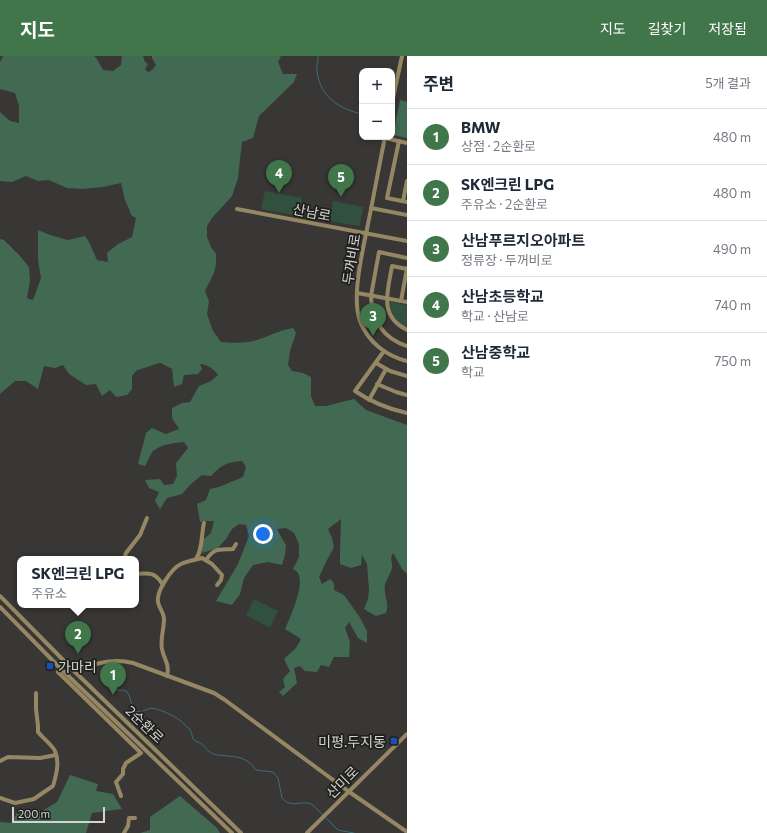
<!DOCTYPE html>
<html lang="ko">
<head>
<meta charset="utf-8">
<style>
  body { margin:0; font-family:Commissioner,"Noto Sans KR",sans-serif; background:#f6f6f7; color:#1f2937 }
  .controls { position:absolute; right:12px; top:12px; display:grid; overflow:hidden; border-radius:8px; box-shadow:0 2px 6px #0003 }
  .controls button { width:36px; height:36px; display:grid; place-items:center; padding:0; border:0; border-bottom:1px solid #e0e1e3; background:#fff; color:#1f2937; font:20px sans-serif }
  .scale { position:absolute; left:12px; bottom:10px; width:93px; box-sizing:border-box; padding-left:4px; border:2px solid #d3d3d1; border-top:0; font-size:11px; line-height:14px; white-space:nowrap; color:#d3d3d1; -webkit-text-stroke:3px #1f1f1e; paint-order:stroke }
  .you { position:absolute; left:263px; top:478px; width:14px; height:14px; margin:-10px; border:3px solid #fff; border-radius:50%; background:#1a73e8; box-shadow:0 0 0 6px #1a73e833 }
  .badge { display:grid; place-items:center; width:26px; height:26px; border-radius:50%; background:#41754a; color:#fff; font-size:13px; font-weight:700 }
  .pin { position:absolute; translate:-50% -33px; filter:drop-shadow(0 1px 2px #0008) }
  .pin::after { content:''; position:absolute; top:21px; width:14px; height:12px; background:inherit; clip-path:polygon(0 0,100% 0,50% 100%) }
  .popup { position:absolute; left:17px; top:500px; width:122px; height:52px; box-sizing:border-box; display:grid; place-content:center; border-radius:8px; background:#fff; filter:drop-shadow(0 1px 3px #0005); font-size:13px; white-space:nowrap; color:#747a83 }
  .popup b { font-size:15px; color:#1f2937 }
  .popup::after { content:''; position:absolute; left:50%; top:100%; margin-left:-8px; border:8px solid transparent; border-top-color:#fff }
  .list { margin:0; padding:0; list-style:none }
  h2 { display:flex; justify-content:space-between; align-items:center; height:52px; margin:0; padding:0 16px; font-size:17px }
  h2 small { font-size:13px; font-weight:400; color:#747a83 }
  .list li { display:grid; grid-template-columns:26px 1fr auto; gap:12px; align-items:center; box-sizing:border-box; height:56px; padding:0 16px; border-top:1px solid #e0e1e3 }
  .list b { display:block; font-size:15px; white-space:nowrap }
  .list p { margin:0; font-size:13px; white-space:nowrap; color:#747a83 }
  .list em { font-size:13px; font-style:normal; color:#747a83 }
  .map { position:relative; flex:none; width:407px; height:777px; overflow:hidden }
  header { display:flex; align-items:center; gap:24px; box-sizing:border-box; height:56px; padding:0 20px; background:#41754a; color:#fff }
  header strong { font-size:19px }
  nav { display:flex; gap:22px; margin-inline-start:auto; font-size:14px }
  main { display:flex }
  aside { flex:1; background:#fff }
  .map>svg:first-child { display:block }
</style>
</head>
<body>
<header>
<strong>지도</strong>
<nav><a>지도</a><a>길찾기</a><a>저장됨</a></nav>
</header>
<main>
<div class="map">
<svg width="407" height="777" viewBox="0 0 407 777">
  <rect width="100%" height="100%" fill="#393735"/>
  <g fill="#32503e">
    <polygon points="265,135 302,142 298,160 261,153"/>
    <polygon points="333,145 363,151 360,169 358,170 330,165"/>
    <path d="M390,246l17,3v24c-10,-7 -15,-14 -18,-26z"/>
    <polygon points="254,543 278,555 270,572 246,559"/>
  </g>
  <g fill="#426952">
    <path d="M3,0h91l3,3 6,11 10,1 8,-6 1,-9h21l2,6 3,2 -3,5 3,3 4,-2 4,-5 -4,-7v-2h129l-3,6 5,12h14l-3,8 -35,34 -6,22 -11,4 -4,36 -6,18 -20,22 -5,8v11l4,10 5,7v10l-2,9 -9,18 4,10 -2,13 6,17 8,11c13,1 26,2 39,-3 11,-4 21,-9 33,-11l3,5 -6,18 -2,14 4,6 11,2 8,4v19l4,10h11l28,-7 12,11 41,15v148h-1c-6,-5 -8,-13 -13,-20 -4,8 0,9 -1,15 -2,8 -9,15 -7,24 1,10 4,10 1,21l-10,3 -12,-7 4,-10 1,-9 -2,-26 -5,-9 -1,10 -10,3 -11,-4v-14l1,-31 -13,10 4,9 2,9 -8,15 -7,15 3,7 8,-5 4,4v7l10,5 15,21 8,15v12l-9,-5 -9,-16 -4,6 5,14 -1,15h-15l-5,10 -8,-2 -4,7 -12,-1 -5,-5 -6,2 3,15 -14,13 -4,-4 6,-5 -2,-8 7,-8 -6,-12 12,-11 5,-9 -16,-10c5,-11 20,-44 13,-56 -1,-1 -3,-3 -5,-4l6,-12v-13l-5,-11 -8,-5 -9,1 3,6 6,10 -1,10 -3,10 -14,-3 -15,3 -9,13 -4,16 -8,11 -16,-4 22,-37 11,-28 -3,-11 -7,-1 -7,5 -6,10 -8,9 -16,5 1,-13 8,-7 3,-12h-9l-5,1 -3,-18 9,-4 4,-11 9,-2 24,-10 3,-10 -4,-6c-15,1 -21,4 -31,15l-9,-1 -11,9 -9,10 -15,4 -7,11 -5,-8 4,-9 -10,-4 -4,-8 15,-1 4,6 9,-1 4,-8 -1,-13 12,-15 -4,-6c-10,1 -22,2 -31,9 -3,4 -5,10 -8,15l-7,-2 8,-31 6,-5 14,6 13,-5 -7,-11v-10l10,-5 8,-1 9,-16 12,-5 7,-6c-4,-6 -11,-11 -18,-11l2,5 -4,5 -14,1 -2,9 -8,3 -2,-18 -11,-6c-8,1 -15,5 -24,7l-5,6v13l-5,6 -11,2 -6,-7 -8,6 -6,-12 -10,1 -17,-11 -6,-9 -8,3 -11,-2 -6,23 -12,-8h-11l-15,13v-155l4,1 16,16 9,11 1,14 -3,17 6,2 8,-22 -3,-18v-30l12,5 18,5 17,-4 4,6 8,18 11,2 -1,-9 11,-9 14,-7 4,-19 -5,-3 -2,-6 -4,-9 -4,-17 -18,4 -20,2 -16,-1 -18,-8 -11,1 -12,-5 -14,6 -12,-1v-69l10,9 9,2v-17l-4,-13 -15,-4v-27z"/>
    <polygon points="400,44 407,46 407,82 393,79"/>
    <polygon points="70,719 98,728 96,735 113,738 122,753 92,757 86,777 0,777 0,766 12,767 18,754 42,755 57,746"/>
    <polygon points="180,740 217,772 220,777 140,777 150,774 150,761"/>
  </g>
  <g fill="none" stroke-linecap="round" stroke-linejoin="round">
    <g stroke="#396f78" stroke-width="1">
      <path d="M318,0c1,5 -2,9 -1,15 3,26 22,38 45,43"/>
      <polyline points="397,65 404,67"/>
      <path d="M104,624l4,1c3,2 5,8 9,9 4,1 7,-1 10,2 5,6 3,13 7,19l6,1 11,-4c13,2 31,11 39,22 2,3 2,6 3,9 3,3 8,4 11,7 2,2 3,5 6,6 6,4 11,3 18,4 13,1 20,3 28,14l17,2 5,6 4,20c10,11 18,2 29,6 4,2 8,8 12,11"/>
      <polyline points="325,761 338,774 354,777"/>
    </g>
    <g stroke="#958763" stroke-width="4">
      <polyline points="392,47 402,0"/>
      <path d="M385,81c-6,29 -11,58 -17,87 -5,26 -17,72 -8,97 8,21 26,35 47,40"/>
      <polyline points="385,82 407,87"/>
      <polyline points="399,85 387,142 407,146"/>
      <polyline points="403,145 407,125"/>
      <polyline points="371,152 407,159"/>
      <polyline points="237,153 407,185"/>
      <path d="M407,202l-28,-6 -8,44c0,24 13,43 36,50"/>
      <path d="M407,213l-15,-3c-4,25 -14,50 15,64"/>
      <polyline points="357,237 407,246"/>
      <polyline points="401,245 407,212"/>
      <path d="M384,295l-29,40c16,11 33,18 52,22"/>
      <polyline points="376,307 390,315 407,320"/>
      <polyline points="377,328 396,336 407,339"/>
      <polyline points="369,344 386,313"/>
      <polyline points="124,503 126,497 140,479 147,462"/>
      <path d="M196,503c7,-10 5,-24 8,-36"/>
      <path d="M206,504c9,-13 13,-10 27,-11l3,-5"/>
      <path d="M136,518c14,-1 19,-2 27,11"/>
      <polyline points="0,540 73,614 241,777"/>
      <polyline points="0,551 61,613 232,777"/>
      <path d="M73,614c21,-5 38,-13 60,-7l81,30 11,7 123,91 59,41"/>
      <polyline points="58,616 141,697 126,707 123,713 123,718 116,726 121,740"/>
      <path d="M167,620c3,-12 -3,-16 -5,-27 -2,-9 2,-20 2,-30 0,-6 -5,-11 -6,-17 -2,-11 14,-34 23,-38 7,-3 14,-4 21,-6l10,6 10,11 -1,5 -4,5"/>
      <polyline points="0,705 8,701 40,702 56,699"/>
      <path d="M0,742l15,5 19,-4 10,-7 9,-6c3,-10 7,-24 2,-35 -2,-5 -13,-14 -17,-19v-6l-2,-17v-16"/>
      <polyline points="124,777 128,770 129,762 135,762"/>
      <polyline points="307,777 407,678"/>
    </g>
  </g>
  <g fill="#1a4fb4" stroke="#1f1f1e" stroke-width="1.5">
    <rect x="46" y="606" width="8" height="8" rx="2"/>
    <rect x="390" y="681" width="8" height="8" rx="2"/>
  </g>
  <g text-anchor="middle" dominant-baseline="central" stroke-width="3.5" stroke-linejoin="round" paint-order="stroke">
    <g font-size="14" fill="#d3d3d1" stroke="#1f1f1e">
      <text transform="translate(312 156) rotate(11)">산남로</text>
      <text transform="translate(351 203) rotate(-81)">두꺼비로</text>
      <text transform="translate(145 668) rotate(44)">2순환로</text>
      <text transform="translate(342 726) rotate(-45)">산미로</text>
    </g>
    <g font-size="14" fill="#d3d3d1" stroke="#1f1f1e" text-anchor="start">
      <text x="58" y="610">가마리</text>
      <text x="386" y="685" text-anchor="end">미평.두지동</text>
    </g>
  </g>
</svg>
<div class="controls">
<button>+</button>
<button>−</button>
</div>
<div class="scale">200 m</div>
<div class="you"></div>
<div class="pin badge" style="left:113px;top:639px">1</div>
<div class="pin badge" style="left:78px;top:598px">2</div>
<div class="popup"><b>SK엔크린 LPG</b>주유소</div>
<div class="pin badge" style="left:373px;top:280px">3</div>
<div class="pin badge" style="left:279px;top:137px">4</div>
<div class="pin badge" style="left:341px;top:141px">5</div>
</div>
<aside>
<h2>주변<small>5개 결과</small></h2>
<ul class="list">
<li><span class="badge">1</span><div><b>BMW</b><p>상점 · 2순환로</p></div><em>480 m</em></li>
<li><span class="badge">2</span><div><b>SK엔크린 LPG</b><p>주유소 · 2순환로</p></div><em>480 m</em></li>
<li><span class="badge">3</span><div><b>산남푸르지오아파트</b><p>정류장 · 두꺼비로</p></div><em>490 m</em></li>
<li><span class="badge">4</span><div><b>산남초등학교</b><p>학교 · 산남로</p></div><em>740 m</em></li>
<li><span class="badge">5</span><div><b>산남중학교</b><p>학교</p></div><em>750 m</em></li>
</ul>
</aside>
</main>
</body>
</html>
